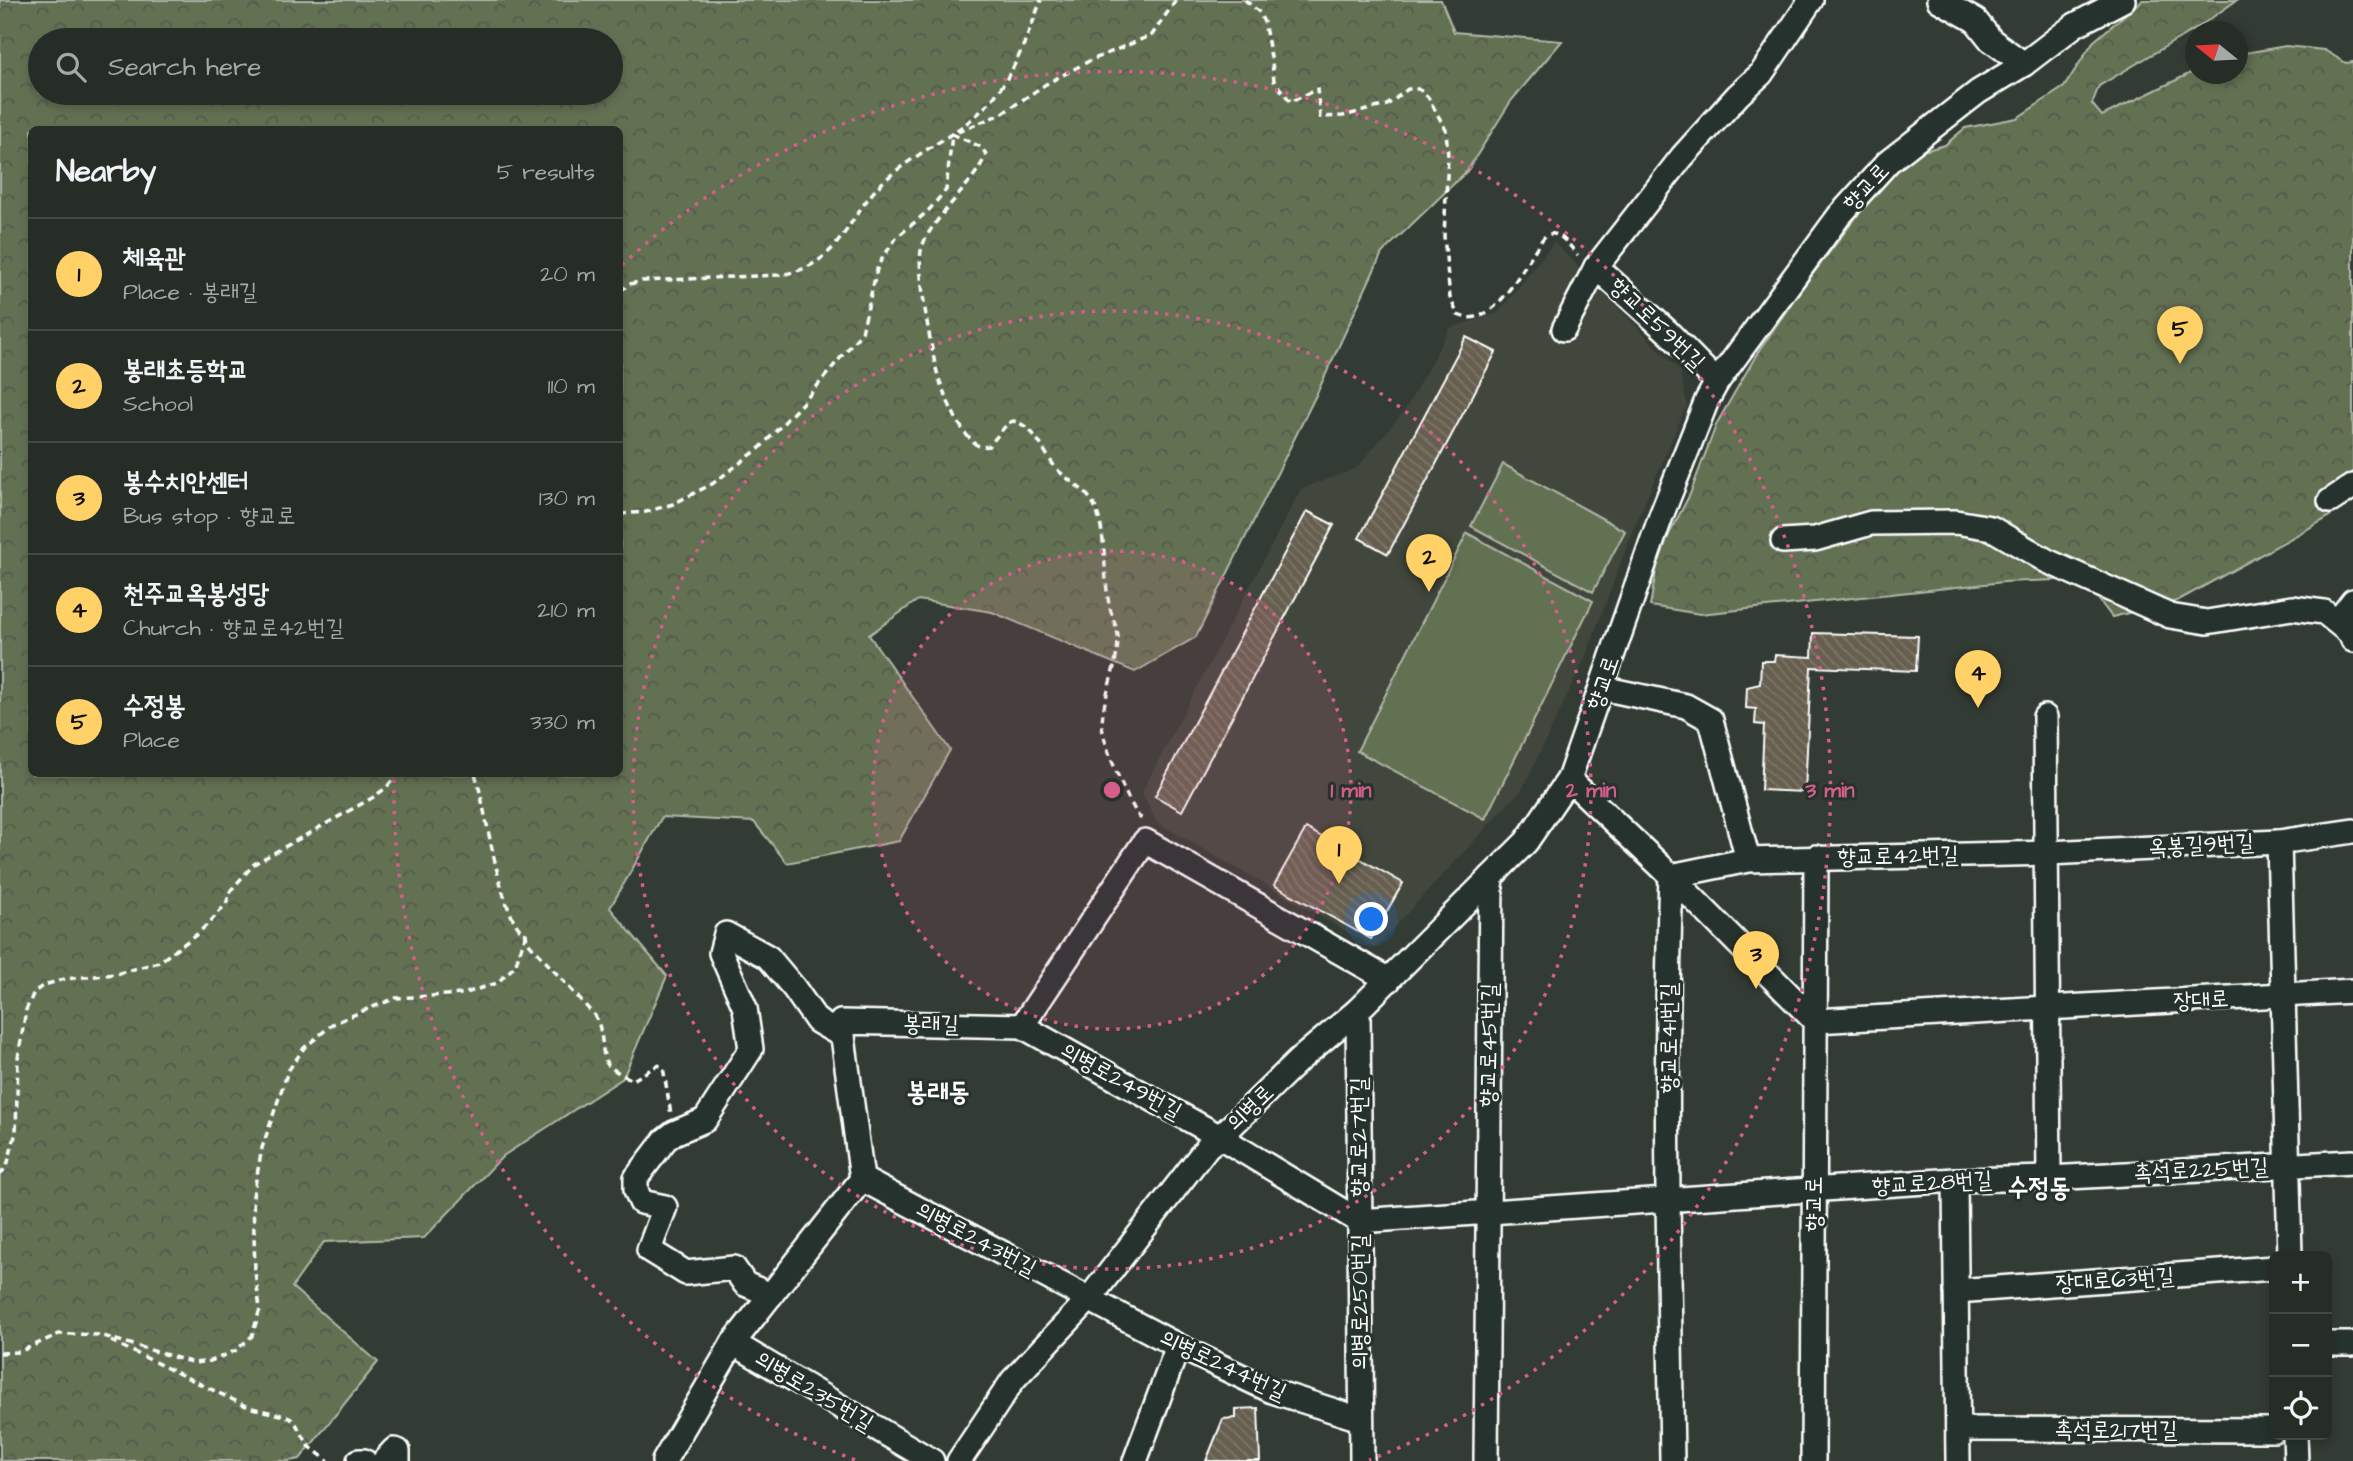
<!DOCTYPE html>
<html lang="en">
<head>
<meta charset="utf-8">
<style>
  body { margin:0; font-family:"Architects Daughter","Poor Story",sans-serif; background:#323933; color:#f1f3f6 }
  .controls { position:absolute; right:21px; bottom:21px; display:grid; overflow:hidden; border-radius:10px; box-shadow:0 4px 10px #0003 }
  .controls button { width:63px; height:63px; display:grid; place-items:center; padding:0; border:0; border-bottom:2px solid #424944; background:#262d27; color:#f1f3f6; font:35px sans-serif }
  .compass { position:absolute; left:2185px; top:21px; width:63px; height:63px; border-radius:50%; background:#262d27; box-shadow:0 4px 10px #0003; rotate:288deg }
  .you { position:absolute; left:1372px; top:920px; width:24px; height:24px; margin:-18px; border:5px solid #fff; border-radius:50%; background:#1a73e8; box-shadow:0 0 0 10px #1a73e833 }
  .badge { display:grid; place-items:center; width:46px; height:46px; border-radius:50%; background:#ffd166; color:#111; font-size:23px; font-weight:700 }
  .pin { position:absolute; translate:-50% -58px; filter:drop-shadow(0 2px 4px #0008) }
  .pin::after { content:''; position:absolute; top:37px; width:24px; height:21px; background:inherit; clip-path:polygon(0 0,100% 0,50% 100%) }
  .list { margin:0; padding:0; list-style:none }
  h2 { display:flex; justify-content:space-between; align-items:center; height:91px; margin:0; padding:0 28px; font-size:30px }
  h2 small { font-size:23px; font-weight:400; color:#a4a8a7 }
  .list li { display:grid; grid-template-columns:46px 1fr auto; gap:21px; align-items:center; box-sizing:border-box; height:112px; padding:0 28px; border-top:2px solid #424944 }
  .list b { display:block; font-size:26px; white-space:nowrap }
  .list p { margin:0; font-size:23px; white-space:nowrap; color:#a4a8a7 }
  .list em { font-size:23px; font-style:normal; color:#a4a8a7 }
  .icon { flex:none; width:38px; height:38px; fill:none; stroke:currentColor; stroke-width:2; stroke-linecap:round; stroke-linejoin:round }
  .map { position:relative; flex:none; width:2353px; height:1461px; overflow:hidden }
  .search { position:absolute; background:#262d27; box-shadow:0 4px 10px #0003; left:28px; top:28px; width:595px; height:77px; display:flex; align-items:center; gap:18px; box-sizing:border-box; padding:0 24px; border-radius:38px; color:#a4a8a7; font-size:26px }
  .panel { position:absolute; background:#262d27; box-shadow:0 4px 10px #0003; left:28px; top:126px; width:595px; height:651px; border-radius:10px }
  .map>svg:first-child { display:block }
</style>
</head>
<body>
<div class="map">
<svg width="2353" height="1461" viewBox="0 0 2353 1461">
  <defs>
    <pattern id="forest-crowns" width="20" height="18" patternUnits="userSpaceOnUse" patternTransform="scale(1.75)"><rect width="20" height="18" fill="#647152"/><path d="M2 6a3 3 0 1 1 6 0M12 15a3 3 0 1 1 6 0" fill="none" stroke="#54594e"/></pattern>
    <pattern id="building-back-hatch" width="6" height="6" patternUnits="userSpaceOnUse" patternTransform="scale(1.75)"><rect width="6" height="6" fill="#665f4f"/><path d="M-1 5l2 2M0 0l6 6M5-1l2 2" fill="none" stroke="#7d7769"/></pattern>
  </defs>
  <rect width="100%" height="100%" fill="#333c34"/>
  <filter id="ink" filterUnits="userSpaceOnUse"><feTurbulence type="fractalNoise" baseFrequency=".0143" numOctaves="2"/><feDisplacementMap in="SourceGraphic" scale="14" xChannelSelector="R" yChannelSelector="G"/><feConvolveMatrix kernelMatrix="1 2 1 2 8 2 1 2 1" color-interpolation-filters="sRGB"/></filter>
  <g filter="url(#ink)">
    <polygon fill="#42463c" points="1554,242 1680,371 1687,405 1635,525 1585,658 1523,788 1375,948 1156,822 1142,792 1301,489 1357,468 1405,410 1450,328 1498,313"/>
    <g fill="url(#forest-crowns)" stroke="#b2b8a8" stroke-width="2" fill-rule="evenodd">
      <path d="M0,0h1441l13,32 108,9 -51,60 -44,70 -85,82 -64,138 -122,246 -61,35 -143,-60 -74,-12 -49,35 81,115 -51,91 -112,22 -33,-41 -92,-5 -52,91 57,68 -44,102 -120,78 -79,82 -100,4 -32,45 86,75 -78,97 -11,2h-289zM40,40h571v53h-571zM32,130h588v644h-588z"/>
      <polygon points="2142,0 2237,0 2200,26 2099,86 2092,104 2102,116 2195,71 2196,74 2238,74 2238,54 2286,46 2324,50 2346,63 2353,62 2353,499 2324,520 2177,601 2112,617 2083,579 2004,582 1700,614 1650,606 1659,554 1690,494 1717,423 1758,352 1800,291 1880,186 1912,154 1945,145 1965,128 2017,118 2064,87 2093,42"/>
    </g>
    <g fill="#647152" stroke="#b2b8a8" stroke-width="2">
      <polygon points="1503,464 1625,531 1593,592 1471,526"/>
      <polygon points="1467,533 1593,601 1485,819 1357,751"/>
    </g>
    <g fill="url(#building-back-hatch)" stroke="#fff" stroke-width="2">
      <polygon points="1466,337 1496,352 1388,554 1359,538"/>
      <polygon points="1307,511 1334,525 1182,811 1155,796"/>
      <polygon points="1813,633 1918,636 1916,671 1811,667 1805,792 1761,790 1764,725 1755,724 1756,709 1746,708 1747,687 1760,684 1761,661 1774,661 1775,655 1812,657"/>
      <polygon points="1306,828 1403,883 1371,939 1274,885"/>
      <polygon points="1258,1408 1260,1461 1206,1461 1223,1419 1236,1418 1236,1409"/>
    </g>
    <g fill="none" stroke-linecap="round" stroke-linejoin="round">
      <g stroke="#fff" stroke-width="28">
        <g id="minor">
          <polyline points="1939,0 1976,21 1991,40 2024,64"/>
          <polyline points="1596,267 1668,332 1717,382"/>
          <polyline points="1564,329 1596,267 1682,157 1738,95 1761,74 1811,0"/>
          <polyline points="2330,501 2353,486"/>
          <polyline points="1783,541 1815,539 1871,523 1956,522 1991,528 2047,561 2170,616 2207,622 2292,608 2324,612 2351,634 2353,640"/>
          <polyline points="2337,622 2353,601"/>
          <polyline points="1602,688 1686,706 1711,720 1748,860"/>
          <polyline points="2045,717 2049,1178"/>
          <polyline points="2279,842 2290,1256"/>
          <polyline points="1358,1010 1362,1461"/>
          <polyline points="1815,1021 1671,876 1569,779 1661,516 1707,400 1717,382 1839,216 1888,162 1978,92 2024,64 2075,25 2123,0"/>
          <polyline points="1815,1021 2353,991"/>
          <polyline points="1022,1026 1145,841 1389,980"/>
          <polyline points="862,1179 1178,1346 1272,1391 1360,1419"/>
          <polyline points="1955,1180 1958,1461"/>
          <polyline points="1359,1221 1955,1180 2049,1178 2353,1162"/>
          <polyline points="1956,1291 2274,1268"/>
          <polyline points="771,1295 745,1284 734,1268 686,1273 649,1250 665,1207 641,1202 636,1190 636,1178 665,1140 674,1133 705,1120 751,1049 745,1008 721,953 726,934 768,957 794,988 817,1021 843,1036"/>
          <polyline points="733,1343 932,1461"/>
          <polyline points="2327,1344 2353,1344"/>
          <polyline points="1958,1429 2274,1430"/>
          <polyline points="2295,1435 2296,1461"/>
          <polyline points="359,1461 364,1461"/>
          <polyline points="384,1461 394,1450 398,1451 398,1461"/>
          <polyline points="664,1461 733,1343 862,1179 841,1022 1022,1026 1220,1137 1359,1221"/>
          <polyline points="959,1461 1013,1380 1089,1299 1208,1146 1220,1137 1299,1060 1358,1010 1526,842 1569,779"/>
          <polyline points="1135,1461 1178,1346"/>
          <polyline points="1486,1461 1491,877"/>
          <path d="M1672,1461c-3,-195 -8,-390 -1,-585l77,-16 300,-7 231,-11 74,-11"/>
          <polyline points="1813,1461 1816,857"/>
        </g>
      </g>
      <g stroke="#fff" stroke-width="3.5" stroke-dasharray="7 5" stroke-linecap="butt">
        <path d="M1245,0l13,11 6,11 8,40 2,19 17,21 26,-13 3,28 23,-1 44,-11 21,-16h11l9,8 18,33 2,26 -4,80 6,62 8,17c39,18 67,-57 88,-80 14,-6 23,11 32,20"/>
        <polyline points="958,132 1003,113 1046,84 1089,61 1152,35 1176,0"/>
        <path d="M952,134l29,13 5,7c-11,31 -59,67 -65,97 -4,21 10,98 16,121 5,19 22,58 37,71 5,4 9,4 15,3l19,-23 5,-2c22,5 29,29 42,46 12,14 34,23 41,42 11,30 7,64 13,95 2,12 10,24 9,36 -1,29 -15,56 -16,84 0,19 26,78 38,94l2,-7"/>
        <path d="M620,291l10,-7 12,-3 137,-6c63,-9 66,-57 104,-93 34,-32 81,-48 111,-85 22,-27 35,-65 47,-97"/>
        <polyline points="620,514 646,512 673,504 712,484 760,448 807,398 862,332 878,265 896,238 928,211 946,190 952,134"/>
        <path d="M475,774c11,30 25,150 51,160l1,7 68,75c10,16 5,39 13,49 6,6 17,11 25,15l25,-15 5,2 8,47"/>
        <polyline points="0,1175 7,1166 16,1132 18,1058 26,1010 34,992 44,985 65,979 116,974 159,962 196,935 211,921 226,904 231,890 254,864 372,798 386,788 397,774"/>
        <polyline points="111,1341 248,1407 289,1417 296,1424 309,1446 328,1461"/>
        <polyline points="0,1353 19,1352 59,1334 75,1334 100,1335 194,1363 211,1361 235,1351 252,1336 260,1309 255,1272 253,1196 262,1148 288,1071 304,1048 333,1024 365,1010 396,998 463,994 497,983 515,966 526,934"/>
      </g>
      <use href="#minor" stroke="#26332d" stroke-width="23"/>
    </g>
  </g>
  <circle cx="1112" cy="790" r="239" fill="#d45d8c" fill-opacity=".12"/>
  <g fill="none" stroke="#d45d8c" stroke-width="3.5" stroke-dasharray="3.5 7">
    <circle cx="1112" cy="790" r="239"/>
    <circle cx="1112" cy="790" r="479"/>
    <path d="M855 1460A718 718 0 0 1 394 777M622 265A718 718 0 1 1 1369 1460"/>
  </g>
  <g text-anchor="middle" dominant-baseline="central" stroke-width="6" stroke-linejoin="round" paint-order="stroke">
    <g font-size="23" fill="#fff" stroke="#26332d">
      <text transform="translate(1866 187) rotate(-47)">향교로</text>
      <text transform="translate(1657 324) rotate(44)">향교로59번길</text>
      <text transform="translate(1603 683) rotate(-71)">향교로</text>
      <text transform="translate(2201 845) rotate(-3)">옥봉길9번길</text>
      <text transform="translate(1898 856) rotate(-1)">향교로42번길</text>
      <text transform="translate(2201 1000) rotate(-3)">장대로</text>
      <text transform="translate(931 1024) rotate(1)">봉래길</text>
      <text transform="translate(1669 1038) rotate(-90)">향교로41번길</text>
      <text transform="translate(1489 1045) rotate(-89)">향교로45번길</text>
      <text transform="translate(1121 1081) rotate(29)">의병로249번길</text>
      <text transform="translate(1250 1108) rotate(-44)">의병로</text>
      <text transform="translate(1359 1137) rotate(-90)">향교로27번길</text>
      <text transform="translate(2201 1170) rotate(-3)">촉석로225번길</text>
      <text transform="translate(1932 1183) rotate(-3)">향교로28번길</text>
      <text transform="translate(1814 1204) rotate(-90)">향교로</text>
      <text transform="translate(976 1239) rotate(28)">의병로243번길</text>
      <text transform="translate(2115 1280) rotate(-4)">장대로63번길</text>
      <text transform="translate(1360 1302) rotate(-90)">의병로250번길</text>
      <text transform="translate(1223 1365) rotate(25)">의병로244번길</text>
      <text transform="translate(814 1391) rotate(31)">의병로235번길</text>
      <text x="2116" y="1430">촉석로217번길</text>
    </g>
    <g font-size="26" font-weight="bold" fill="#fff" stroke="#26332d">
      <text x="938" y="1092">봉래동</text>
      <text x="2039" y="1188">수정동</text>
    </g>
  </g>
  <circle cx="1112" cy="790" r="10" fill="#d45d8c" stroke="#26332d" stroke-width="3.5"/>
  <g font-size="21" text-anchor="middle" font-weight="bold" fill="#d45d8c" stroke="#26332d" stroke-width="6" stroke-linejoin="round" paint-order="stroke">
    <text x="1351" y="797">1 min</text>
    <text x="1591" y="797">2 min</text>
    <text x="1830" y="797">3 min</text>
  </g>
</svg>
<div class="controls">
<button>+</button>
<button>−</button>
<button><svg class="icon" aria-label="locate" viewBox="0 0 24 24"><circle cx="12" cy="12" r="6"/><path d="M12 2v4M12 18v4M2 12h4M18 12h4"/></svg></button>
</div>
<svg class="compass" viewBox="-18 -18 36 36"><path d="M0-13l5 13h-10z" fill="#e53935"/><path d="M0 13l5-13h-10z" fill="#a4a8a7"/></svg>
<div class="you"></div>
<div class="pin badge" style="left:1339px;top:884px">1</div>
<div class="pin badge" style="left:1429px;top:592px">2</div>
<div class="pin badge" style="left:1756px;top:989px">3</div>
<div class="pin badge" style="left:1978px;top:708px">4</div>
<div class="pin badge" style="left:2180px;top:364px">5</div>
<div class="search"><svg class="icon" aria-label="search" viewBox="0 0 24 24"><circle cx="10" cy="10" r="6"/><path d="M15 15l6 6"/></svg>Search here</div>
<section class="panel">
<h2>Nearby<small>5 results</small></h2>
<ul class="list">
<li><span class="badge">1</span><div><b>체육관</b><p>Place · 봉래길</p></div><em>20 m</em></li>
<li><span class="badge">2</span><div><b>봉래초등학교</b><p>School</p></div><em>110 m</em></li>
<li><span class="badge">3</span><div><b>봉수치안센터</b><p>Bus stop · 향교로</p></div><em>130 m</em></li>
<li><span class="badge">4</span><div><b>천주교옥봉성당</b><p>Church · 향교로42번길</p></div><em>210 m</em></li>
<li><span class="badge">5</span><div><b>수정봉</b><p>Place</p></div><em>330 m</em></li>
</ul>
</section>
</div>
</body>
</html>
